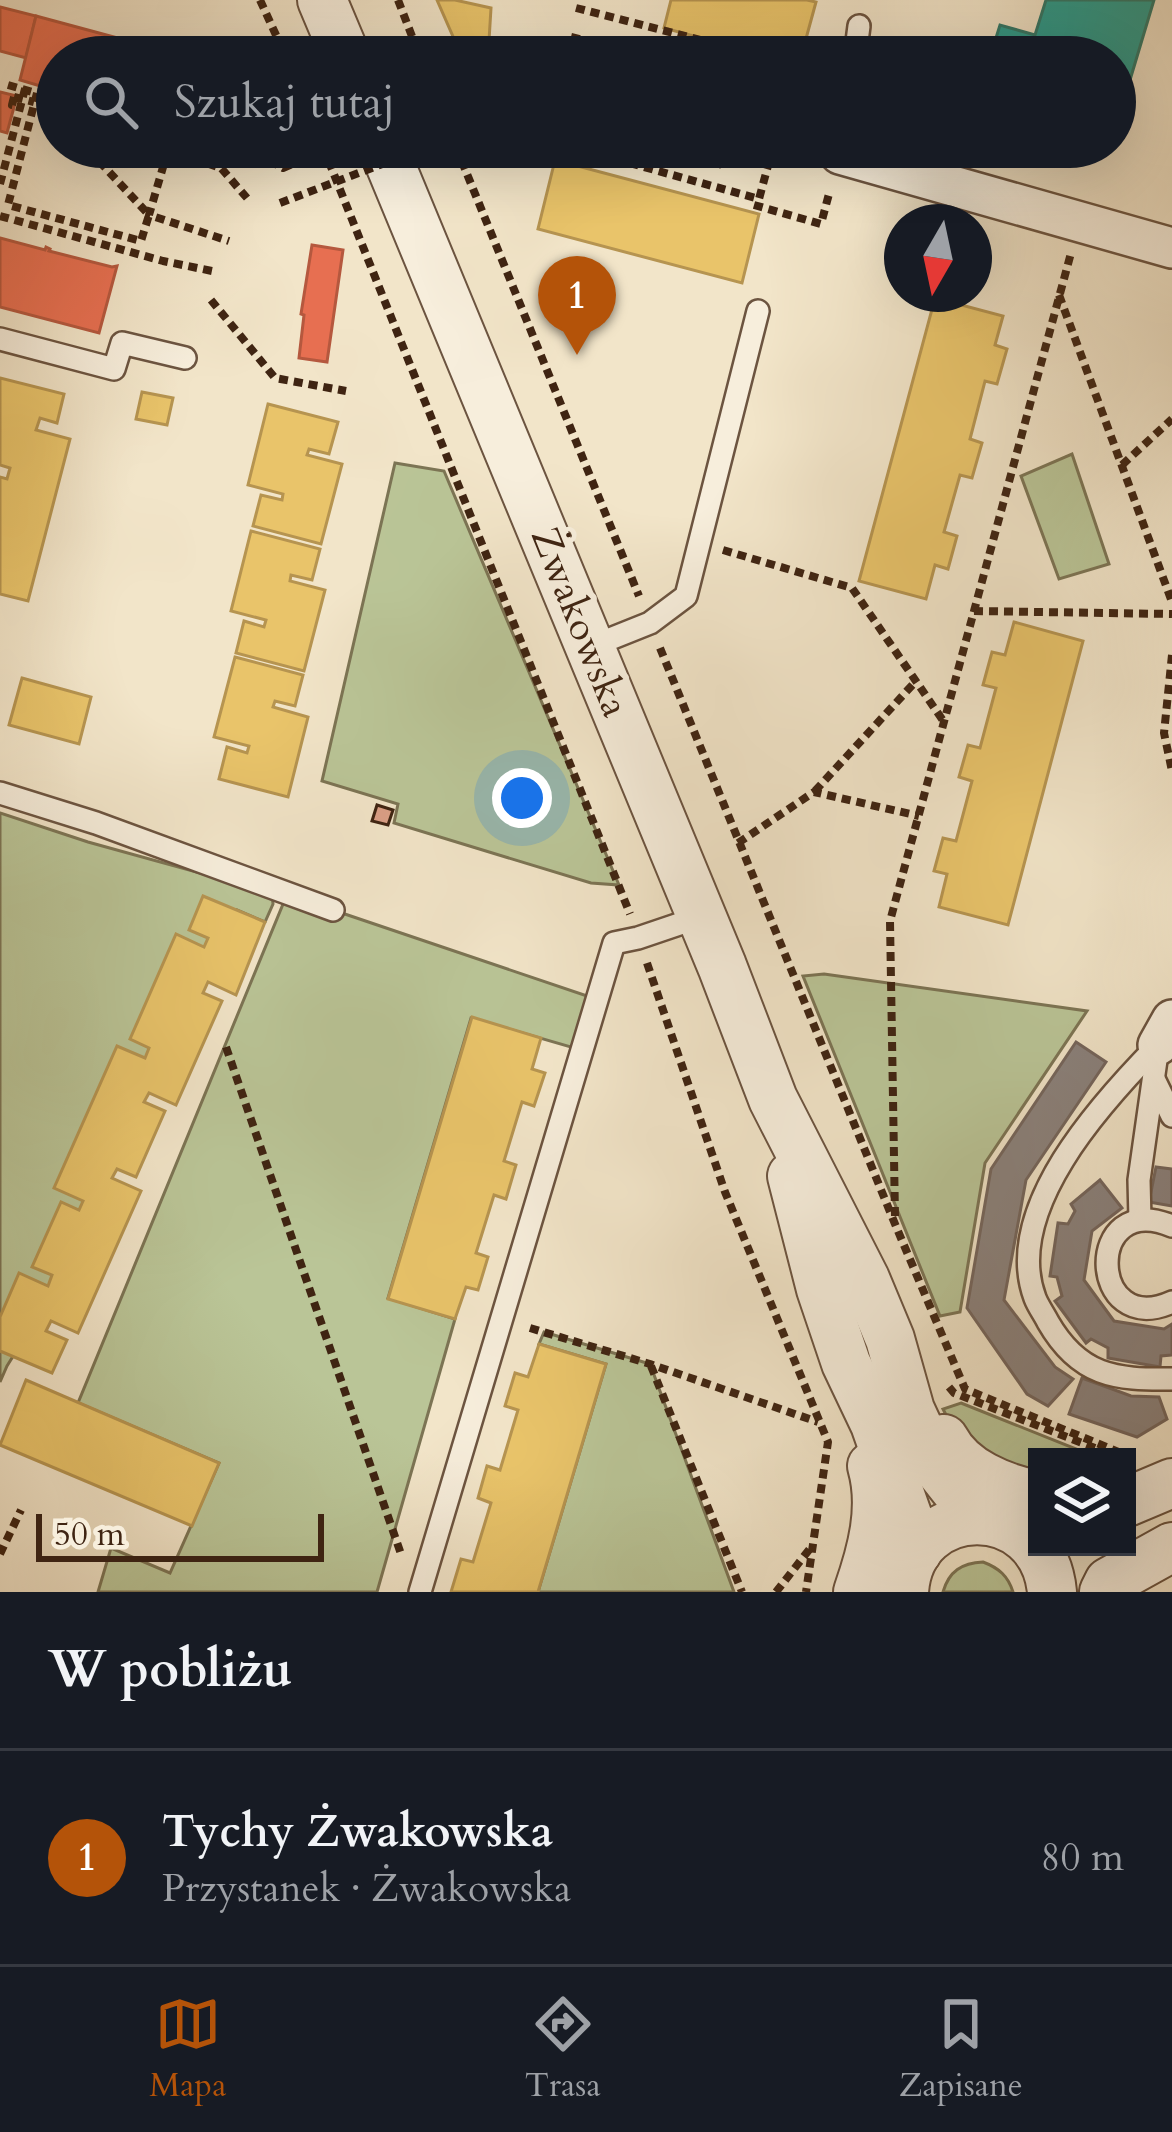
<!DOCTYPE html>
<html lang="pl">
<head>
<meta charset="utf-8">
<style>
  body { margin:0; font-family:Cardo,serif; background:#242831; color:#f1f3f6 }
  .controls { position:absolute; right:36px; bottom:36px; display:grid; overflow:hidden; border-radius:0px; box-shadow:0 12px 48px #0002 }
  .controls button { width:108px; height:108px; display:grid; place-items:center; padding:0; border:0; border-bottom:3px solid #363941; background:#171b24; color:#f1f3f6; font:60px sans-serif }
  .compass { position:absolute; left:884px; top:204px; width:108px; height:108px; border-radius:50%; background:#171b24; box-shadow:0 12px 48px #0002; rotate:189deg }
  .scale { position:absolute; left:36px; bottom:30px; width:288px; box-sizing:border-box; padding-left:12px; border:6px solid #3f2412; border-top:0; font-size:33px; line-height:42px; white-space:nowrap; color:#3f2412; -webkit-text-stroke:9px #f7eedc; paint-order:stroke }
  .you { position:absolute; left:522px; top:798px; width:42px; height:42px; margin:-30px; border:9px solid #fff; border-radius:50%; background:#1a73e8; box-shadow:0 0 0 18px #1a73e833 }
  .badge { display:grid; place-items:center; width:78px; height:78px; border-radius:50%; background:#b45309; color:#fff; font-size:39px; font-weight:700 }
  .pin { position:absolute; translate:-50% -99px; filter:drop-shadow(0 3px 6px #0008) }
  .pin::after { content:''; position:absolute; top:63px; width:42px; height:36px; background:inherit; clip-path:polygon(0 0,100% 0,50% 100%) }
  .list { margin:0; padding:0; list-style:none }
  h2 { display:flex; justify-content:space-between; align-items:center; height:156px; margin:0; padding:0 48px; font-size:51px }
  h2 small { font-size:39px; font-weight:400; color:#9ea1a6 }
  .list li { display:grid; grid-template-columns:78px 1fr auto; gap:36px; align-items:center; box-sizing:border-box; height:216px; padding:0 48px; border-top:3px solid #363941 }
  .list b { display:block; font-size:45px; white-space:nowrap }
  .list p { margin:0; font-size:39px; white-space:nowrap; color:#9ea1a6 }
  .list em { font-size:39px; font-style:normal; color:#9ea1a6 }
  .icon { flex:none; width:66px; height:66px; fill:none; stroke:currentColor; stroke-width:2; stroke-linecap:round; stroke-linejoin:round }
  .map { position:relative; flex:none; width:1172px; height:1592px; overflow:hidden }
  .search { position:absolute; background:#171b24; box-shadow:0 12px 48px #0002; left:36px; right:36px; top:36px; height:132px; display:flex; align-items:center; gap:30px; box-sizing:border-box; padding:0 42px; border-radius:66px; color:#9ea1a6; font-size:45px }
  .sheet { height:372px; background:#171b24 }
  nav { display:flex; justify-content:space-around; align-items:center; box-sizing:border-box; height:168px; border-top:3px solid #363941; background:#171b24; font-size:33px; color:#9ea1a6 }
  nav a { display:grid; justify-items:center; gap:6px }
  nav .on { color:#b45309 }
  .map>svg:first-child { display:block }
</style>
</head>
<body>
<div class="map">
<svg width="1172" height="1592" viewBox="0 0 1172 1592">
  <rect width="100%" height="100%" fill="#f2e5c9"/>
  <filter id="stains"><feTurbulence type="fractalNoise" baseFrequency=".00167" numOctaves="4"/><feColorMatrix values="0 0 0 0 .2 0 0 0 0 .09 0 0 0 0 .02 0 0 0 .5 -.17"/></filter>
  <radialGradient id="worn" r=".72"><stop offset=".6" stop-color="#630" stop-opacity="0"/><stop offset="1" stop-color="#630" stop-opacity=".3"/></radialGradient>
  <g fill="#bac597" stroke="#7c7454" stroke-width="3">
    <polygon points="1072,454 1109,564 1059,579 1021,476"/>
    <polygon points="395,463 444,471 619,885 591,883 394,823 398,804 322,781"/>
    <polygon points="0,813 88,842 272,893 273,904 265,922 237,910 164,1051 57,1286 7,1366 0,1382"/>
    <polygon points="288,892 333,910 596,999 581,1050 471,1018 388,1298 455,1319 377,1592 98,1592 111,1548 170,1573 219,1463 78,1403"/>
    <polygon points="824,974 1087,1011 985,1163 960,1312 940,1316 803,976"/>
    <polygon points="544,1332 650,1364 734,1592 538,1592 606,1364 539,1344"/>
    <polygon points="961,1403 1096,1457 1037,1457 1037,1484 957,1436 943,1409"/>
    <path d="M983,1562c16,6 25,14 30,30h-70c6,-21 19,-29 40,-30z"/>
  </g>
  <g fill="#e9c46a" stroke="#b69450" stroke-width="3">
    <polygon points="437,0 455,0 491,8 488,57 462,57"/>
    <polygon points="671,0 807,0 816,2 801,57 771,57 664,28"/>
    <polygon points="555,160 759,214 742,283 538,229"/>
    <polygon points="935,298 1003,316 995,345 1007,349 997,384 985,381 970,439 982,443 972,478 960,475 944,532 957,536 948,569 935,565 926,599 859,581"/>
    <polygon points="0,378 64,394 57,423 40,418 36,430 70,439 28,601 0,594 0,477 7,479 10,468 0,465"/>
    <polygon points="142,392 173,398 167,425 136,419"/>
    <polygon points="268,404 338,422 329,454 309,449 307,455 342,464 321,544 253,526 261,495 282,500 283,494 248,485"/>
    <polygon points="251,531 320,549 312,580 291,575 290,581 325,590 304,671 236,653 244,621 264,627 266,620 231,611"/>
    <polygon points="1014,622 1083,641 1008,925 939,907 947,874 934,871 943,838 956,841 972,781 959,777 968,745 980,748 996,688 983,685 992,652 1005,655"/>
    <polygon points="235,657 303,675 295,706 275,701 273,707 308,717 288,797 219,779 227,747 247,753 249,746 214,737"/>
    <polygon points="22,678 91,697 79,744 9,725"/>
    <polygon points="203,896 265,922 236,995 208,982 203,993 222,1001 176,1105 149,1093 144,1102 165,1111 136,1177 117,1169 112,1178 141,1191 78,1333 51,1321 46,1331 67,1340 52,1373 0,1351 0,1317 19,1273 48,1286 52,1275 32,1267 61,1202 79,1210 83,1201 54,1188 117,1046 145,1058 149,1048 130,1039 176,934 204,947 208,938 189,930"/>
    <polygon points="472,1017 541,1038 532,1069 545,1073 534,1106 522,1102 504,1161 516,1165 506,1199 494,1195 476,1253 488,1257 478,1290 466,1287 455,1319 388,1299"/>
    <polygon points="539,1344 606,1364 538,1592 451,1592 461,1559 473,1562 491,1503 478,1498 487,1466 500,1470 518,1410 505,1406 515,1373 528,1377"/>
    <polygon points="26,1380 219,1463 192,1526 0,1445"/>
  </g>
  <g fill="#e76f51" stroke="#b5583e" stroke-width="3">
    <polygon points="0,7 36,16 26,58 0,51"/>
    <polygon points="36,16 188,57 57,57 57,91 20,80"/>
    <polygon points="0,92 17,96 7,133 0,131"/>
    <polygon points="0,238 45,250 46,247 50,249 49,251 112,267 117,266 99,333 0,307"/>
    <polygon points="312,245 343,250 327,362 299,358 304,315 301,314"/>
  </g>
  <polygon fill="#2a9d8f" stroke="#30796a" stroke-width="3" points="1046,0 1154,0 1124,100 1115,97 1115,57 990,57 1000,25 1035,35"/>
  <g fill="#8a817c" stroke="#74655c" stroke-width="3">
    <polygon points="1076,1042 1106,1062 1026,1180 1004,1300 1055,1367 1073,1379 1048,1406 1027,1394 967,1308 991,1169"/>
    <polygon points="1156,1167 1172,1169 1172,1206 1149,1202"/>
    <polygon points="1100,1180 1122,1208 1092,1231 1084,1280 1114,1321 1164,1329 1172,1324 1172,1355 1161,1356 1160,1367 1108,1358 1108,1348 1091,1339 1086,1343 1055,1301 1062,1296 1057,1277 1050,1276 1058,1223 1068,1224 1075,1211 1071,1204"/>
    <polygon points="1082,1378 1131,1396 1159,1397 1167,1419 1137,1437 1069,1414"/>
  </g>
  <polygon fill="#dca087" stroke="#3f2412" stroke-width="3" points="377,805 393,810 388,825 372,821"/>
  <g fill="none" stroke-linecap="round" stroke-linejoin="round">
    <g stroke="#6c5440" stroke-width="26">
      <g id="service">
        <polyline points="855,57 859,26"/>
        <polyline points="0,339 114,369 122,343 185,358"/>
        <polyline points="590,647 650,623 686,596 758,311"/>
        <polyline points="0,793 96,823 333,910"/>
        <path d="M1158,1045c-56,57 -156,165 -123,253 3,8 9,16 13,24 31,54 67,58 124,57"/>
        <polyline points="1154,1079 1172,1116"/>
        <polyline points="1140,1220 1139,1180 1158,1046"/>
        <path d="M1172,1226c-89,-37 -84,114 0,76"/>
        <polyline points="420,1592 614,943 638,938 700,917"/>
      </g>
    </g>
    <g stroke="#6c5440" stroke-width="44">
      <g id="minor">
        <polyline points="840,154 1172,248"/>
        <polyline points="1158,1045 1172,1020"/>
      </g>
    </g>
    <g stroke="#6c5440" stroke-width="52">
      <g id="tertiary">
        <polyline points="322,0 346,57"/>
        <polyline points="383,147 722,966 773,1099 865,1279 890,1339 910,1410 935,1464 965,1502 989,1520"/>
        <polyline points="792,1176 821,1289 846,1363 875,1424 911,1526 917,1552"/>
        <path d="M944,1439c17,33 58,49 93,56"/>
        <polyline points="1127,1502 1172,1483"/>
        <path d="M858,1592c14,-40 26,-84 14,-126"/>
        <path d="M904,1592c6,-95 139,-96 148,0"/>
        <polyline points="1104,1592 1109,1582 1172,1547"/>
      </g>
    </g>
    <g stroke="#3f2412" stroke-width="8" stroke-dasharray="9 6" stroke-linecap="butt">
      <polyline points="260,0 286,57"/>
      <polyline points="398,0 420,57"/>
      <polyline points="576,8 766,57"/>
      <polyline points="571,37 621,49 703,57"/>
      <polyline points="8,85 57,99"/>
      <polyline points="37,93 8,205 141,241 149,215 86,147"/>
      <polyline points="38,94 57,115"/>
      <polyline points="14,97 34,102"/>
      <polyline points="14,97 12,105 20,107"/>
      <polyline points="169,147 168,150 221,168 247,198"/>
      <polyline points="227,147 257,154 283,168 325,150"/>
      <polyline points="323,147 630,914"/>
      <polyline points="456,147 639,596"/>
      <polyline points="572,147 759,199 773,147"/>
      <polyline points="709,147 725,169"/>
      <polyline points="168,150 149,215 229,241"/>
      <polyline points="754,205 821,224 830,190"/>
      <polyline points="0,216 163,261 217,272"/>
      <polyline points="1059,295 1172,602"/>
      <polyline points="211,300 275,378 346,391"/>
      <polyline points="1122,465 1172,419"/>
      <polyline points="723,550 852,588 944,722"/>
      <polyline points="974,611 1172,614"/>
      <polyline points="660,648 895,1224 965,1389 1126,1455"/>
      <polyline points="1172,655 1164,733 1172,771"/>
      <polyline points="815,791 916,681"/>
      <polyline points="738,843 814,792 919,816"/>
      <polyline points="647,963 725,1192 828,1442 806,1592"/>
      <polyline points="226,1047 402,1557"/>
      <polyline points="895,1216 890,921 1071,253"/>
      <polyline points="530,1328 650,1364 818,1422"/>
      <polyline points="651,1366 742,1592"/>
      <polyline points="949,1387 954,1393 1095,1448"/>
      <polyline points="0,1554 21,1510"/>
      <polyline points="776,1592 812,1546"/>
    </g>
    <use href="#service" stroke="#f7eedc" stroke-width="21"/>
    <use href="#minor" stroke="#f7eedc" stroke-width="39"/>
    <use href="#tertiary" stroke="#f7eedc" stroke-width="48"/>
    <g stroke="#3f2412" stroke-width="8" stroke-dasharray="9 6" stroke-linecap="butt">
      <polyline points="0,184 26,85"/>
      <polyline points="280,203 427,147"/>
    </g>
  </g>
  <g text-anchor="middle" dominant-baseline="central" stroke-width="12" stroke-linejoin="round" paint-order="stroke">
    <g font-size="39" fill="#3f2412" stroke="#f7eedc">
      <text transform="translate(580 622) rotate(68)">Żwakowska</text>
    </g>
  </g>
  <rect width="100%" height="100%" filter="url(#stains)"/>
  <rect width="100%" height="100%" fill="url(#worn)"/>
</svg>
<div class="controls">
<button><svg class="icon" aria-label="layers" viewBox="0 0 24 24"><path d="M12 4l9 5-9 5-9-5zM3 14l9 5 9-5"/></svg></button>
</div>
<svg class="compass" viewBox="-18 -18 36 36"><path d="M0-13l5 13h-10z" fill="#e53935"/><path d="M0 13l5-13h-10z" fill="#9ea1a6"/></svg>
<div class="scale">50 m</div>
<div class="you"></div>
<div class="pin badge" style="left:577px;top:355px">1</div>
<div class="search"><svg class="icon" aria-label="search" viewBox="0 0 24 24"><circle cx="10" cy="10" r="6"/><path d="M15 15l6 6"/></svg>Szukaj tutaj</div>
</div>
<section class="sheet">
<h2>W pobliżu<small></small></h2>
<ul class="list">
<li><span class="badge">1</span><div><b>Tychy Żwakowska</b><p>Przystanek · Żwakowska</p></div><em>80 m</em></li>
</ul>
</section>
<nav>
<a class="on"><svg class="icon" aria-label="map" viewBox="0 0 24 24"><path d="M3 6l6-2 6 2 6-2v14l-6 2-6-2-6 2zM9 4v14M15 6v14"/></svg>Mapa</a>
<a><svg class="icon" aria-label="directions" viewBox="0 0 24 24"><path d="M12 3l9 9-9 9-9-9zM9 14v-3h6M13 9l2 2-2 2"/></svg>Trasa</a>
<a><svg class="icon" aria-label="saved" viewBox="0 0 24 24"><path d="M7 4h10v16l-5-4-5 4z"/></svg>Zapisane</a>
</nav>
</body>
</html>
